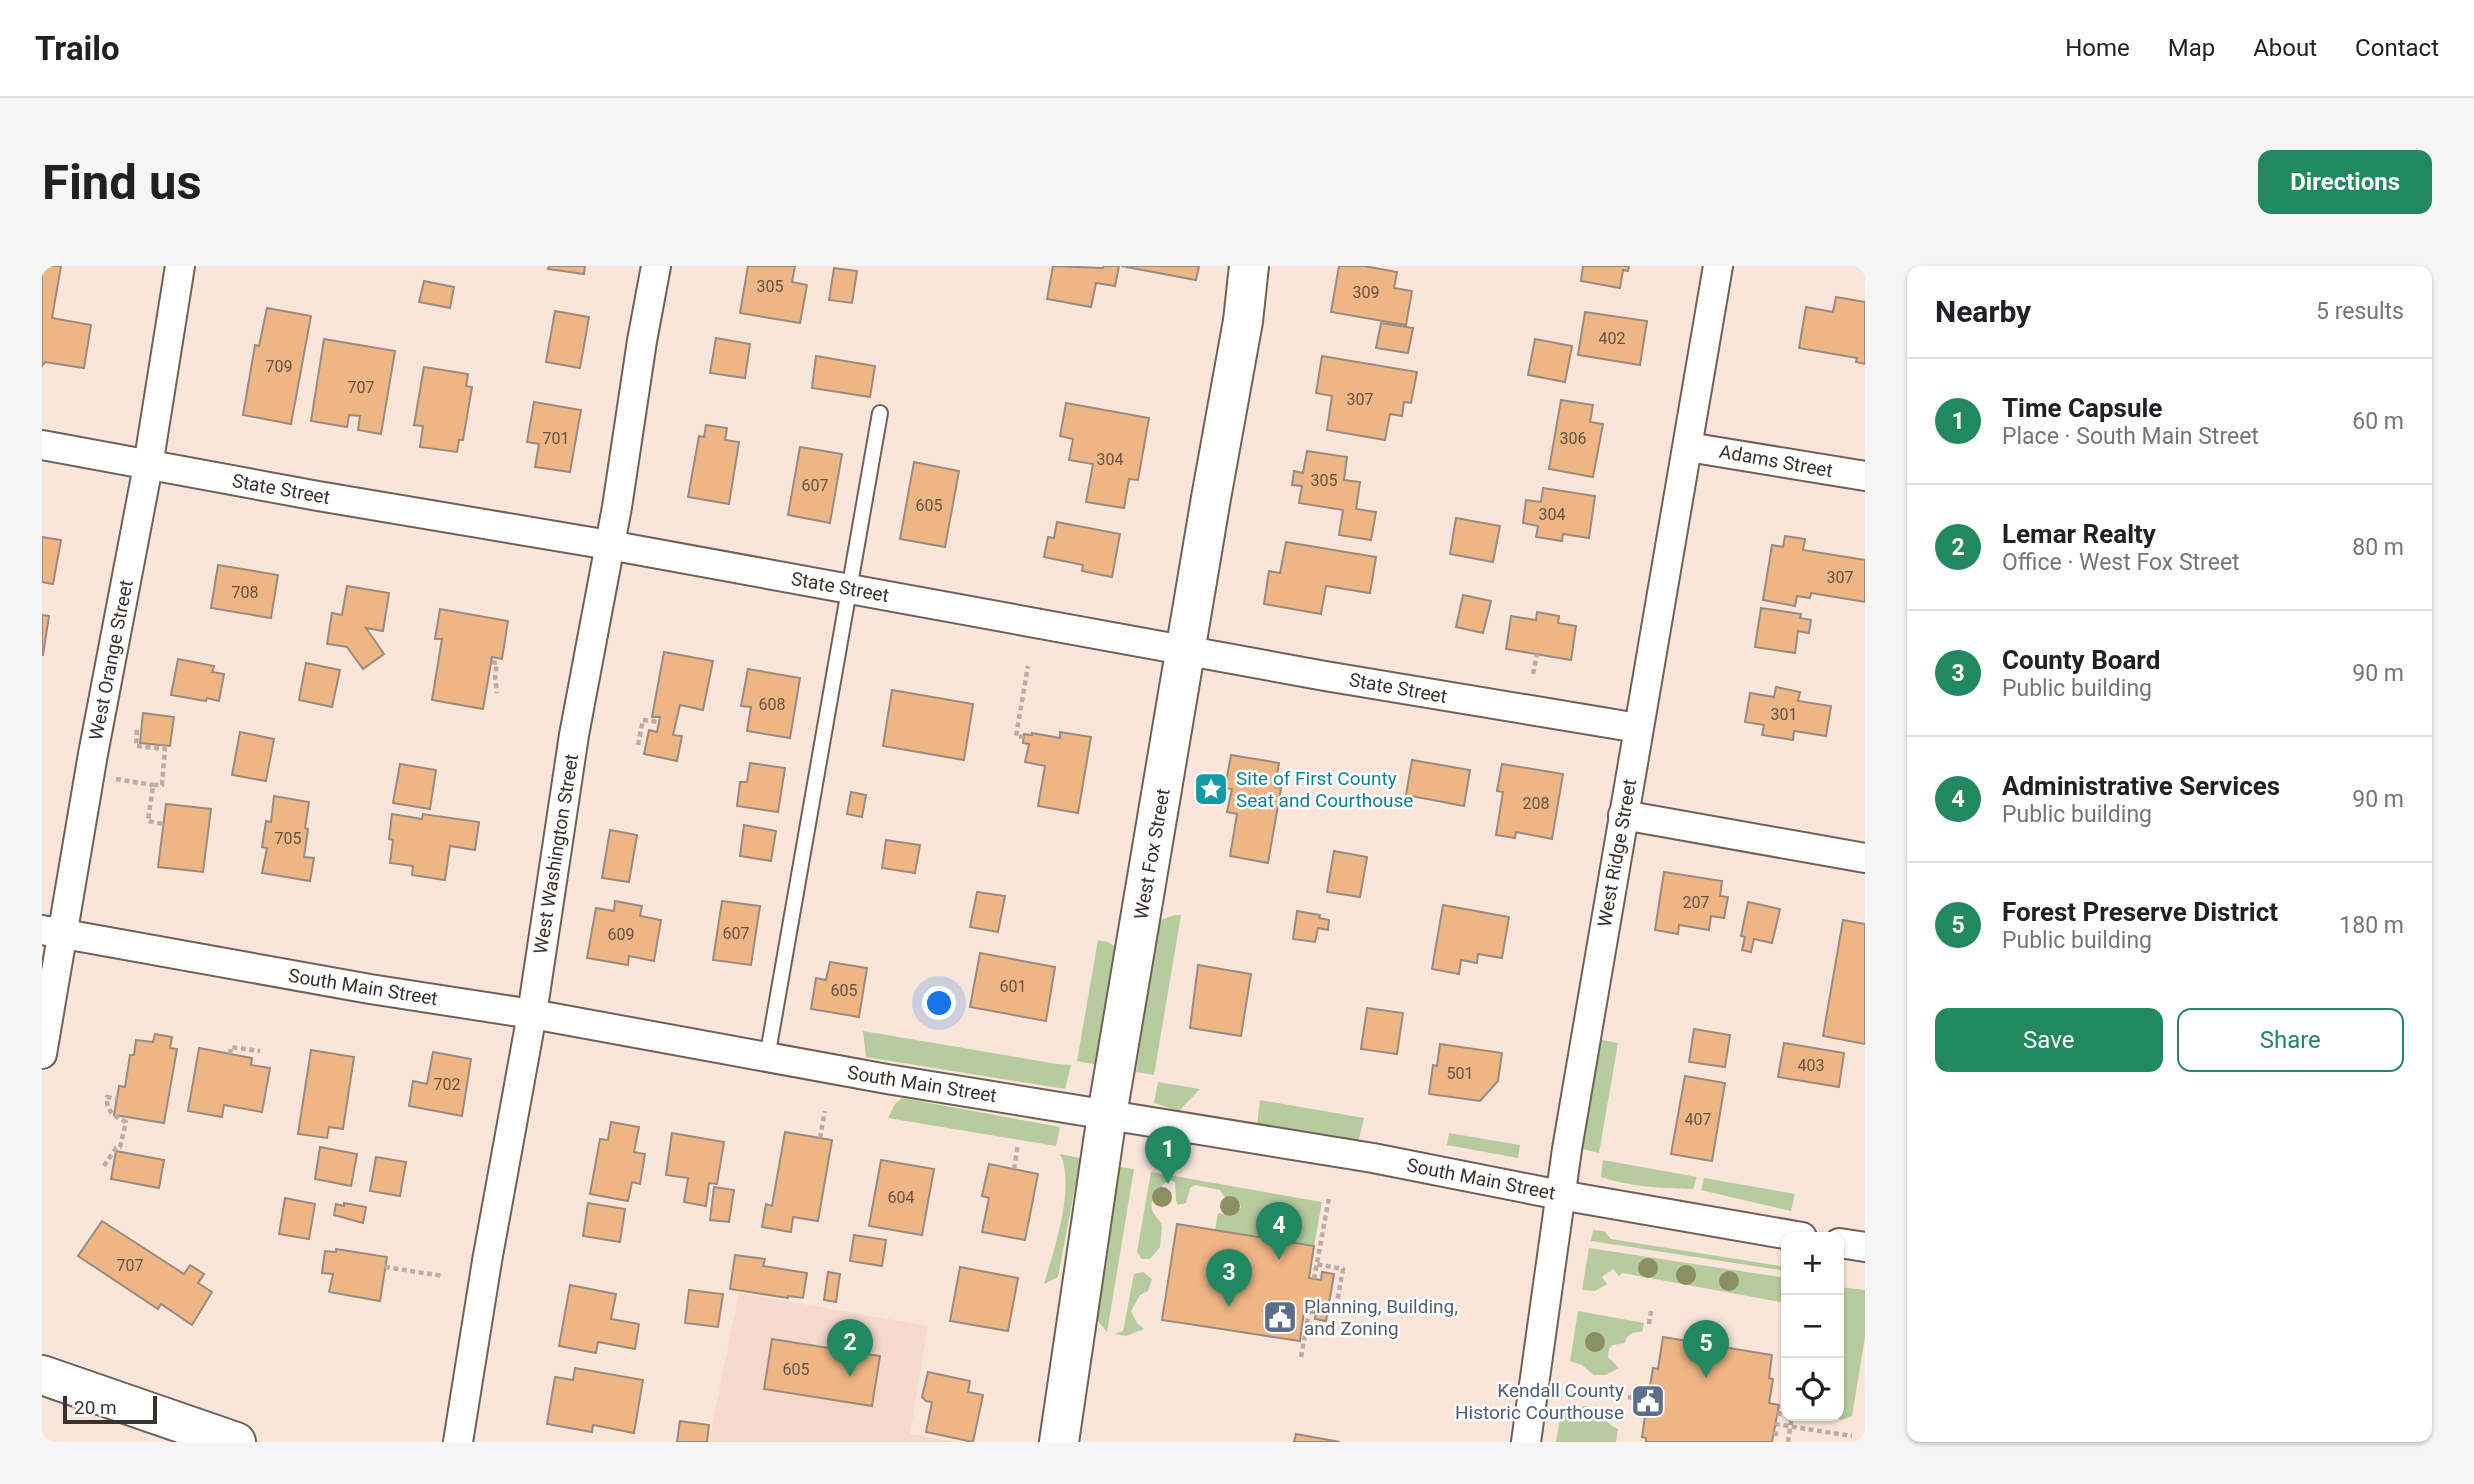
<!DOCTYPE html>
<html lang="en">
<head>
<meta charset="utf-8">
<style>
  body { margin:0; font-family:Roboto,sans-serif; background:#f6f6f6; color:#202124 }
  .controls { position:absolute; right:21px; bottom:21px; display:grid; overflow:hidden; border-radius:14px; box-shadow:0 2px 5px #0004 }
  .controls button { width:63px; height:63px; display:grid; place-items:center; padding:0; border:0; border-bottom:2px solid #e0e0e0; background:#fff; color:#202124; font:35px sans-serif }
  .scale { position:absolute; left:21px; bottom:18px; width:94px; box-sizing:border-box; padding-left:7px; border:4px solid #3a322e; border-top:0; font-size:19px; line-height:24px; white-space:nowrap; color:#3a322e; -webkit-text-stroke:5px #fff; paint-order:stroke }
  .you { position:absolute; left:898px; top:738px; width:24px; height:24px; margin:-18px; border:5px solid #fff; border-radius:50%; background:#1a73e8; box-shadow:0 0 0 10px #1a73e833 }
  .badge { display:grid; place-items:center; width:46px; height:46px; border-radius:50%; background:#228862; color:#fff; font-size:23px; font-weight:700 }
  .pin { position:absolute; translate:-50% -58px; filter:drop-shadow(0 2px 4px #0008) }
  .pin::after { content:''; position:absolute; top:37px; width:24px; height:21px; background:inherit; clip-path:polygon(0 0,100% 0,50% 100%) }
  .list { margin:0; padding:0; list-style:none }
  h2 { display:flex; justify-content:space-between; align-items:center; height:91px; margin:0; padding:0 28px; font-size:30px }
  h2 small { font-size:23px; font-weight:400; color:#757577 }
  .list li { display:grid; grid-template-columns:46px 1fr auto; gap:21px; align-items:center; box-sizing:border-box; height:126px; padding:0 28px; border-top:2px solid #e0e0e0 }
  .list b { display:block; font-size:26px; white-space:nowrap }
  .list p { margin:0; font-size:23px; white-space:nowrap; color:#757577 }
  .list em { font-size:23px; font-style:normal; color:#757577 }
  .actions { display:flex; gap:14px; padding:21px 28px }
  .actions a { flex:1; padding:16px 0; border:2px solid #228862; border-radius:14px; text-align:center; font-size:24px; color:#228862 }
  .actions .main { background:#228862; color:#fff }
  .icon { flex:none; width:38px; height:38px; fill:none; stroke:currentColor; stroke-width:2; stroke-linecap:round; stroke-linejoin:round }
  .map { position:relative; flex:none; width:1823px; height:1176px; overflow:hidden; border-radius:14px }
  header { display:flex; align-items:center; gap:42px; box-sizing:border-box; height:98px; padding:0 35px; background:#fff; border-bottom:2px solid #e0e0e0 }
  header strong { font-size:33px }
  nav { display:flex; gap:38px; margin-inline-start:auto; font-size:24px }
  .intro { display:flex; align-items:center; justify-content:space-between; box-sizing:border-box; height:168px; padding:0 42px }
  h1 { margin:0; font-size:49px }
  .button { padding:18px 32px; border-radius:14px; background:#228862; color:#fff; font-size:24px; font-weight:700 }
  main { display:flex; gap:42px; padding:0 42px }
  aside { flex:1; background:#fff; border-radius:14px; box-shadow:0 2px 5px #0004 }
  .map>svg:first-child { display:block }
</style>
</head>
<body>
<header>
<strong>Trailo</strong>
<nav><a>Home</a><a>Map</a><a>About</a><a>Contact</a></nav>
</header>
<div class="intro"><h1>Find us</h1><a class="button">Directions</a></div>
<main>
<div class="map">
<svg width="1823" height="1176" viewBox="0 0 1823 1176">
  <rect width="100%" height="100%" fill="#fae5da"/>
  <polygon fill="#f5d9ca" points="697,1027 886,1060 868,1168 916,1176 667,1176"/>
  <g fill="#b6cb9e">
    <polygon points="1133,649 1139,649 1112,809 1094,806 1116,658 1121,653"/>
    <polygon points="1056,674 1066,676 1075,682 1055,799 1035,795"/>
    <polygon points="821,765 1015,798 1029,799 1023,823 824,791"/>
    <polygon points="1555,773 1576,777 1557,887 1537,882"/>
    <polygon points="1116,816 1158,823 1137,845 1112,837"/>
    <polygon points="860,832 1018,861 1014,880 846,852 853,838"/>
    <polygon points="1218,834 1322,852 1316,877 1215,859"/>
    <polygon points="1407,867 1478,879 1476,892 1405,879"/>
    <path d="M1018,888l20,4v3l-22,116 -14,7c10,-34 32,-98 16,-130z"/>
    <path d="M1561,894l94,17 -4,12c-30,-1 -63,-2 -92,-12z"/>
    <polygon points="1077,901 1092,903 1065,1066 1055,1054"/>
    <path d="M1109,906l171,30 -8,44 -99,-16 3,-17 15,3 8,-9 -2,-6c-12,0 -13,-1 -19,-11l-25,-5 -5,3 -4,15 -8,2 -2,-4 -1,-19 -5,-2c-9,5 -21,18 -18,30 2,5 8,10 10,16l-2,21 -10,12h-8l-5,-7z"/>
    <polygon points="1662,912 1753,928 1749,945 1659,924"/>
    <polygon points="1551,964 1562,965 1569,973 1744,1001 1744,1005 1549,975"/>
    <polygon points="1547,982 1744,1012 1744,1037 1581,1007 1577,1010 1571,1003 1560,1011 1565,1018 1553,1025 1540,1024"/>
    <polygon points="1101,1006 1110,1013 1106,1025 1098,1029 1089,1045 1095,1057 1102,1063 1084,1070 1072,1068 1081,1065 1092,1008"/>
    <polygon points="1797,1021 1823,1024 1823,1071 1810,1150 1800,1154 1786,1150 1797,1150"/>
    <path d="M1536,1045l66,12 -2,9c-9,-1 -15,2 -17,11l-12,2 -4,4 -1,8 11,11 -13,7h-12l-12,-10 -12,-4z"/>
    <path d="M1542,1140c16,1 19,17 34,23l-2,13h-60l6,-34 11,1z"/>
  </g>
  <g fill="#eeb585" stroke="#9b8b7e" stroke-width="2">
    <polygon points="0,0 19,0 10,52 49,59 42,102 3,96 0,100"/>
    <polygon points="507,0 543,0 542,8 506,3"/>
    <polygon points="706,0 753,0 750,16 765,19 758,57 698,47"/>
    <polygon points="1011,0 1061,2 1062,0 1077,0 1073,20 1054,17 1049,41 1005,33"/>
    <polygon points="1079,0 1157,0 1154,14"/>
    <polygon points="1297,0 1322,0 1355,6 1352,22 1370,25 1364,59 1289,46"/>
    <polygon points="1541,0 1587,0 1586,5 1581,4 1578,22 1539,15"/>
    <polygon points="792,2 815,5 810,37 787,34"/>
    <polygon points="382,15 412,21 408,42 377,36"/>
    <polygon points="1794,31 1823,36 1823,98 1814,96 1815,92 1757,82 1764,41 1791,46"/>
    <polygon points="225,42 269,50 249,158 201,149 213,79 217,80"/>
    <polygon points="513,45 547,51 538,102 504,96"/>
    <polygon points="1543,46 1605,55 1598,99 1536,89"/>
    <polygon points="1339,57 1371,62 1366,87 1334,82"/>
    <polygon points="674,72 708,78 703,112 668,107"/>
    <polygon points="282,73 353,85 339,168 316,164 318,150 307,149 305,161 269,155"/>
    <polygon points="1493,73 1530,80 1523,116 1486,109"/>
    <polygon points="774,90 833,100 828,131 770,122"/>
    <polygon points="1280,90 1375,106 1369,137 1362,136 1360,150 1348,148 1343,174 1285,164 1290,130 1274,127"/>
    <polygon points="382,101 426,108 424,120 430,121 421,174 417,174 415,186 378,181 381,160 372,159"/>
    <polygon points="1519,134 1551,139 1548,156 1561,158 1551,211 1507,203"/>
    <polygon points="492,136 539,144 528,206 493,201 497,178 485,176"/>
    <polygon points="1024,137 1107,152 1096,214 1087,213 1082,242 1044,236 1051,198 1027,194 1031,173 1018,170"/>
    <polygon points="664,159 685,162 683,174 697,176 687,238 646,231 657,170 662,171"/>
    <polygon points="758,181 800,188 788,257 746,249"/>
    <polygon points="1265,185 1305,191 1302,214 1318,216 1314,243 1334,246 1329,274 1297,269 1301,244 1257,237 1260,220 1250,219 1252,205 1261,207"/>
    <polygon points="872,196 917,205 903,281 858,273"/>
    <polygon points="1501,222 1553,230 1547,272 1521,268 1520,275 1494,271 1496,260 1481,257 1484,234 1499,236"/>
    <polygon points="1414,252 1458,260 1451,296 1408,288"/>
    <polygon points="1015,256 1078,268 1070,311 1040,305 1041,299 1002,291 1006,271 1012,272"/>
    <polygon points="1743,270 1763,273 1761,284 1823,294 1823,336 1769,327 1768,332 1755,330 1753,340 1721,334 1730,279 1741,281"/>
    <polygon points="0,271 19,274 11,318 0,316"/>
    <polygon points="1244,276 1334,291 1328,327 1284,320 1279,348 1222,338 1227,305 1238,307"/>
    <polygon points="176,299 236,309 229,352 169,342"/>
    <polygon points="305,320 347,327 341,365 324,362 342,388 321,403 305,381 285,378 290,347 300,349"/>
    <polygon points="1421,329 1449,335 1441,367 1414,361"/>
    <polygon points="1719,342 1759,348 1758,352 1769,354 1767,367 1756,365 1753,387 1713,381"/>
    <polygon points="398,343 466,355 460,393 450,391 441,443 390,434 400,373 393,373"/>
    <polygon points="1495,346 1517,350 1516,357 1534,360 1529,394 1464,383 1469,350 1494,354"/>
    <polygon points="0,349 7,350 1,389 0,389"/>
    <polygon points="622,386 671,395 661,444 638,439 631,469 640,470 635,495 602,488 607,464 615,466 618,451 610,451"/>
    <polygon points="136,393 172,400 170,406 182,408 177,435 165,432 164,435 129,429"/>
    <polygon points="264,397 298,404 290,441 257,434"/>
    <polygon points="706,403 758,412 748,472 705,465 709,441 699,440"/>
    <polygon points="1734,421 1758,426 1756,435 1789,440 1784,470 1752,465 1751,474 1720,469 1722,459 1703,456 1708,427 1732,431"/>
    <polygon points="850,424 931,438 922,494 841,480"/>
    <polygon points="101,447 132,451 128,480 98,477"/>
    <polygon points="198,466 232,473 224,515 190,509"/>
    <polygon points="1018,466 1049,471 1036,547 996,540 1003,500 983,496 987,478 981,477 982,468 990,469 990,467 1018,472"/>
    <polygon points="1189,489 1237,497 1233,521 1239,522 1226,597 1188,590 1195,548 1185,546 1190,523 1183,522"/>
    <polygon points="1370,494 1428,504 1422,540 1364,529"/>
    <polygon points="708,497 743,502 736,546 695,540 698,516 705,516"/>
    <polygon points="358,498 394,504 388,543 351,537"/>
    <polygon points="1460,498 1521,508 1510,573 1474,566 1473,572 1454,569 1461,526 1455,525"/>
    <polygon points="809,526 824,529 820,551 805,548"/>
    <polygon points="232,530 267,536 263,562 266,563 262,591 272,592 268,615 220,607 225,582 220,581 224,555 229,556"/>
    <polygon points="124,538 169,543 161,606 116,601"/>
    <polygon points="350,548 380,553 381,548 437,556 433,584 408,580 403,614 370,609 371,600 348,597 351,574 347,573"/>
    <polygon points="702,559 734,565 729,595 698,590"/>
    <polygon points="568,564 595,569 587,616 560,612"/>
    <polygon points="844,574 878,579 873,607 840,602"/>
    <polygon points="1292,585 1325,591 1318,631 1285,626"/>
    <polygon points="1622,606 1680,615 1678,630 1686,631 1682,652 1669,650 1667,664 1637,659 1636,668 1613,664"/>
    <polygon points="935,626 963,630 956,666 928,661"/>
    <polygon points="573,635 600,640 598,650 619,654 612,695 587,690 586,699 545,692 554,642 572,645"/>
    <polygon points="680,635 718,640 709,699 671,694"/>
    <polygon points="1706,636 1738,643 1730,677 1712,673 1709,686 1700,684 1703,671 1699,670"/>
    <polygon points="1401,639 1467,651 1460,692 1436,688 1435,697 1419,694 1417,708 1390,703"/>
    <polygon points="1255,645 1278,649 1277,652 1287,654 1286,664 1276,662 1273,676 1251,673"/>
    <polygon points="1801,654 1823,658 1823,778 1781,770"/>
    <polygon points="938,687 1013,701 1004,755 928,741"/>
    <polygon points="788,696 825,702 817,751 769,743 774,712 784,714"/>
    <polygon points="1156,699 1209,708 1199,770 1148,762"/>
    <polygon points="1325,742 1361,747 1355,788 1319,783"/>
    <polygon points="1652,763 1688,769 1683,801 1647,796"/>
    <polygon points="113,768 130,771 128,782 135,783 122,857 72,849 77,820 83,821 88,789 92,789 94,774 111,776"/>
    <polygon points="1742,777 1802,787 1797,821 1736,811"/>
    <polygon points="1398,778 1460,787 1456,815 1438,835 1387,828 1391,799 1395,800"/>
    <polygon points="157,782 210,792 209,799 228,802 220,846 182,839 180,851 146,845"/>
    <polygon points="269,784 312,791 301,863 287,861 285,872 256,868"/>
    <polygon points="391,786 429,793 420,850 367,840 371,815 385,818"/>
    <polygon points="1643,810 1683,817 1670,895 1629,888"/>
    <polygon points="569,856 597,861 592,886 603,888 598,918 590,916 586,935 548,928 558,873 566,874"/>
    <polygon points="743,866 790,874 776,955 751,951 749,966 720,961 724,938 730,940"/>
    <polygon points="630,867 682,876 675,918 667,917 664,940 642,936 646,912 624,909"/>
    <polygon points="278,881 315,888 309,920 273,913"/>
    <polygon points="74,885 122,894 117,922 69,913"/>
    <polygon points="334,891 364,896 358,930 328,925"/>
    <polygon points="839,894 892,903 880,969 827,960"/>
    <polygon points="947,898 996,908 983,974 940,966 947,932 940,930"/>
    <polygon points="672,921 692,924 687,956 668,954"/>
    <polygon points="243,932 273,938 267,973 237,968"/>
    <polygon points="302,937 324,941 321,957 292,949 294,938 302,940"/>
    <polygon points="546,937 583,943 578,976 541,970"/>
    <polygon points="60,955 142,1008 148,999 162,1008 156,1017 170,1026 150,1059 119,1038 116,1043 36,990"/>
    <polygon points="1135,958 1272,980 1267,1012 1279,1014 1280,1006 1292,1008 1284,1055 1273,1053 1274,1047 1262,1045 1258,1075 1120,1054"/>
    <polygon points="812,969 844,974 840,1000 808,995"/>
    <polygon points="294,983 345,991 338,1035 287,1026 291,1008 280,1007 283,985 294,986"/>
    <polygon points="693,989 723,993 721,1000 765,1007 761,1032 746,1030 746,1032 688,1023"/>
    <polygon points="918,1001 976,1012 966,1065 908,1055"/>
    <polygon points="786,1006 798,1008 794,1036 782,1034"/>
    <polygon points="528,1019 574,1028 569,1053 597,1058 593,1083 556,1076 554,1087 517,1080"/>
    <polygon points="647,1024 681,1028 676,1061 643,1057"/>
    <polygon points="1621,1071 1730,1089 1727,1112 1731,1113 1727,1137 1737,1139 1730,1176 1604,1176 1604,1172 1600,1171 1604,1143 1611,1102 1616,1103"/>
    <polygon points="730,1073 838,1090 830,1140 722,1123"/>
    <polygon points="533,1102 601,1114 592,1167 551,1159 550,1166 505,1158 513,1111 531,1114"/>
    <polygon points="886,1106 928,1115 926,1126 941,1129 931,1176 884,1166 890,1136 884,1135 880,1131"/>
    <polygon points="638,1155 667,1159 665,1176 635,1176"/>
    <polygon points="1254,1168 1298,1176 1252,1176"/>
  </g>
  <g fill="none" stroke-linecap="round" stroke-linejoin="round">
    <g stroke="#716056" stroke-width="18">
      <polyline id="lane" points="725,792 838,147"/>
    </g>
    <g stroke="#716056" stroke-width="32">
      <g id="street">
        <polyline points="0,179 276,230 567,279 1283,410 1596,462"/>
        <polyline points="1646,181 1823,210"/>
        <polyline points="1581,549 1823,592"/>
        <polyline points="0,664 328,723 490,748 845,813 1331,892 1518,929 1760,971"/>
        <polyline points="0,788 51,488 106,200 138,0"/>
        <polyline points="1797,977 1823,981"/>
        <polyline points="416,1176 445,995 490,748 532,469 575,241 600,75 614,0"/>
        <polyline points="1484,1176 1525,883 1676,0"/>
      </g>
    </g>
    <g stroke="#716056" stroke-width="42">
      <polyline id="secondary" points="1017,1176 1065,849 1169,232 1201,55 1207,0"/>
    </g>
    <g stroke="#716056" stroke-width="42">
      <polyline id="highway" points="0,1109 194,1176"/>
    </g>
    <g stroke="#bdaca3" stroke-width="4.5" stroke-dasharray="5 3.5" stroke-linecap="butt">
      <polyline points="450,396 455,397 453,410 455,427"/>
      <polyline points="1491,408 1495,388"/>
      <polyline points="95,464 94,480 123,483 120,519 111,519 106,555 121,558"/>
      <polyline points="982,471 974,470 986,400"/>
      <polyline points="596,479 601,454 617,456"/>
      <polyline points="74,513 111,519"/>
      <polyline points="188,788 189,781 218,785"/>
      <polyline points="778,872 783,845"/>
      <path d="M62,900l12,-18 4,-1 6,-25c-12,-6 -20,-11 -19,-25l10,2"/>
      <polyline points="972,903 976,878"/>
      <polyline points="343,1001 401,1010"/>
      <polyline points="1272,1013 1287,932"/>
      <polyline points="1607,1058 1609,1045"/>
      <polyline points="1264,1060 1290,1065 1301,1003 1274,998"/>
      <polyline points="1259,1091 1267,1046"/>
      <polyline points="1603,1128 1604,1119"/>
      <polyline points="1586,1131 1606,1135"/>
      <polyline points="1599,1146 1600,1139"/>
      <polyline points="1737,1150 1738,1142"/>
      <polyline points="1733,1158 1810,1170"/>
      <polyline points="1733,1170 1735,1162"/>
      <polyline points="1746,1176 1750,1150"/>
    </g>
    <use href="#lane" stroke="#fff" stroke-width="14"/>
    <use href="#street" stroke="#fff" stroke-width="28"/>
    <use href="#secondary" stroke="#fff" stroke-width="38"/>
    <use href="#highway" stroke="#fff" stroke-width="38"/>
  </g>
  <g fill="#8b8f62">
    <circle cx="1120" cy="931" r="10"/>
    <circle cx="1188" cy="940" r="10"/>
    <circle cx="1238" cy="946" r="10"/>
    <circle cx="1606" cy="1002" r="10"/>
    <circle cx="1644" cy="1009" r="10"/>
    <circle cx="1687" cy="1015" r="10"/>
    <circle cx="1553" cy="1076" r="10"/>
  </g>
  <defs>
    <g id="sight-square" transform="scale(1.75)"><rect x="-9" y="-9" width="18" height="18" rx="4" fill="#0f9aa8" stroke="#fff"/><path d="M0-6L1.8-2.2L6-1.7L2.9 1.2L3.7 5.4L0 3.3L-3.7 5.4L-2.9 1.2L-6-1.7L-1.8-2.2Z" fill="#fff"/></g>
    <g id="civic-square" transform="scale(1.75)"><rect x="-9" y="-9" width="18" height="18" rx="4" fill="#5c6f8a" stroke="#fff"/><path d="M-.6-6.5H3V-4.5H.6V-3L4-1V1h2V6H-6V1h2V-1L-.6-3ZM-1.2 2.5V6h2.4V2.5Z" fill="#fff"/></g>
  </defs>
  <g fill-rule="evenodd">
    <use href="#sight-square" x="1169" y="523"/>
    <use href="#civic-square" x="1238" y="1051"/>
    <use href="#civic-square" x="1606" y="1135"/>
  </g>
  <g text-anchor="middle" dominant-baseline="central" stroke-width="5" stroke-linejoin="round" paint-order="stroke">
    <g font-size="16" fill="#675344">
      <text x="728" y="20">305</text>
      <text x="1324" y="26">309</text>
      <text x="1570" y="72">402</text>
      <text x="237" y="100">709</text>
      <text x="319" y="121">707</text>
      <text x="1318" y="133">307</text>
      <text x="514" y="172">701</text>
      <text x="1531" y="172">306</text>
      <text x="1068" y="193">304</text>
      <text x="1282" y="214">305</text>
      <text x="773" y="219">607</text>
      <text x="887" y="239">605</text>
      <text x="1510" y="248">304</text>
      <text x="1798" y="311">307</text>
      <text x="203" y="326">708</text>
      <text x="730" y="438">608</text>
      <text x="1742" y="448">301</text>
      <text x="1494" y="537">208</text>
      <text x="246" y="572">705</text>
      <text x="1654" y="636">207</text>
      <text x="694" y="667">607</text>
      <text x="579" y="668">609</text>
      <text x="971" y="720">601</text>
      <text x="802" y="724">605</text>
      <text x="1769" y="799">403</text>
      <text x="1418" y="807">501</text>
      <text x="405" y="818">702</text>
      <text x="1656" y="853">407</text>
      <text x="859" y="931">604</text>
      <text x="88" y="999">707</text>
      <text x="754" y="1103">605</text>
    </g>
    <g font-size="19" fill="#3a322e" stroke="#fff">
      <text transform="translate(1734 195) rotate(10)">Adams Street</text>
      <text transform="translate(239 223) rotate(10)">State Street</text>
      <text transform="translate(798 321) rotate(10)">State Street</text>
      <text transform="translate(69 394) rotate(-79)">West Orange Street</text>
      <text transform="translate(1356 422) rotate(10)">State Street</text>
      <text transform="translate(1575 587) rotate(-80)">West Ridge Street</text>
      <text transform="translate(514 588) rotate(-81)">West Washington Street</text>
      <text transform="translate(1110 588) rotate(-80)">West Fox Street</text>
      <text transform="translate(321 721) rotate(9)">South Main Street</text>
      <text transform="translate(880 818) rotate(9)">South Main Street</text>
      <text transform="translate(1439 913) rotate(11)">South Main Street</text>
    </g>
    <g font-size="19" fill="#0d838f" stroke="#fff" text-anchor="start">
      <text x="1194" y="512">Site of First County<tspan x="1194" dy="22">Seat and Courthouse</tspan></text>
    </g>
    <g font-size="19" fill="#4e5e75" stroke="#fff" text-anchor="start">
      <text x="1262" y="1040">Planning, Building,<tspan x="1262" dy="22">and Zoning</tspan></text>
      <text x="1582" y="1124" text-anchor="end">Kendall County<tspan x="1582" dy="22">Historic Courthouse</tspan></text>
    </g>
  </g>
</svg>
<div class="controls">
<button>+</button>
<button>−</button>
<button><svg class="icon" aria-label="locate" viewBox="0 0 24 24"><circle cx="12" cy="12" r="6"/><path d="M12 2v4M12 18v4M2 12h4M18 12h4"/></svg></button>
</div>
<div class="scale">20 m</div>
<div class="you"></div>
<div class="pin badge" style="left:1126px;top:918px">1</div>
<div class="pin badge" style="left:808px;top:1111px">2</div>
<div class="pin badge" style="left:1187px;top:1041px">3</div>
<div class="pin badge" style="left:1237px;top:994px">4</div>
<div class="pin badge" style="left:1664px;top:1112px">5</div>
</div>
<aside>
<h2>Nearby<small>5 results</small></h2>
<ul class="list">
<li><span class="badge">1</span><div><b>Time Capsule</b><p>Place · South Main Street</p></div><em>60 m</em></li>
<li><span class="badge">2</span><div><b>Lemar Realty</b><p>Office · West Fox Street</p></div><em>80 m</em></li>
<li><span class="badge">3</span><div><b>County Board</b><p>Public building</p></div><em>90 m</em></li>
<li><span class="badge">4</span><div><b>Administrative Services</b><p>Public building</p></div><em>90 m</em></li>
<li><span class="badge">5</span><div><b>Forest Preserve District</b><p>Public building</p></div><em>180 m</em></li>
</ul>
<div class="actions"><a class="main">Save</a><a>Share</a></div>
</aside>
</main>
</body>
</html>
